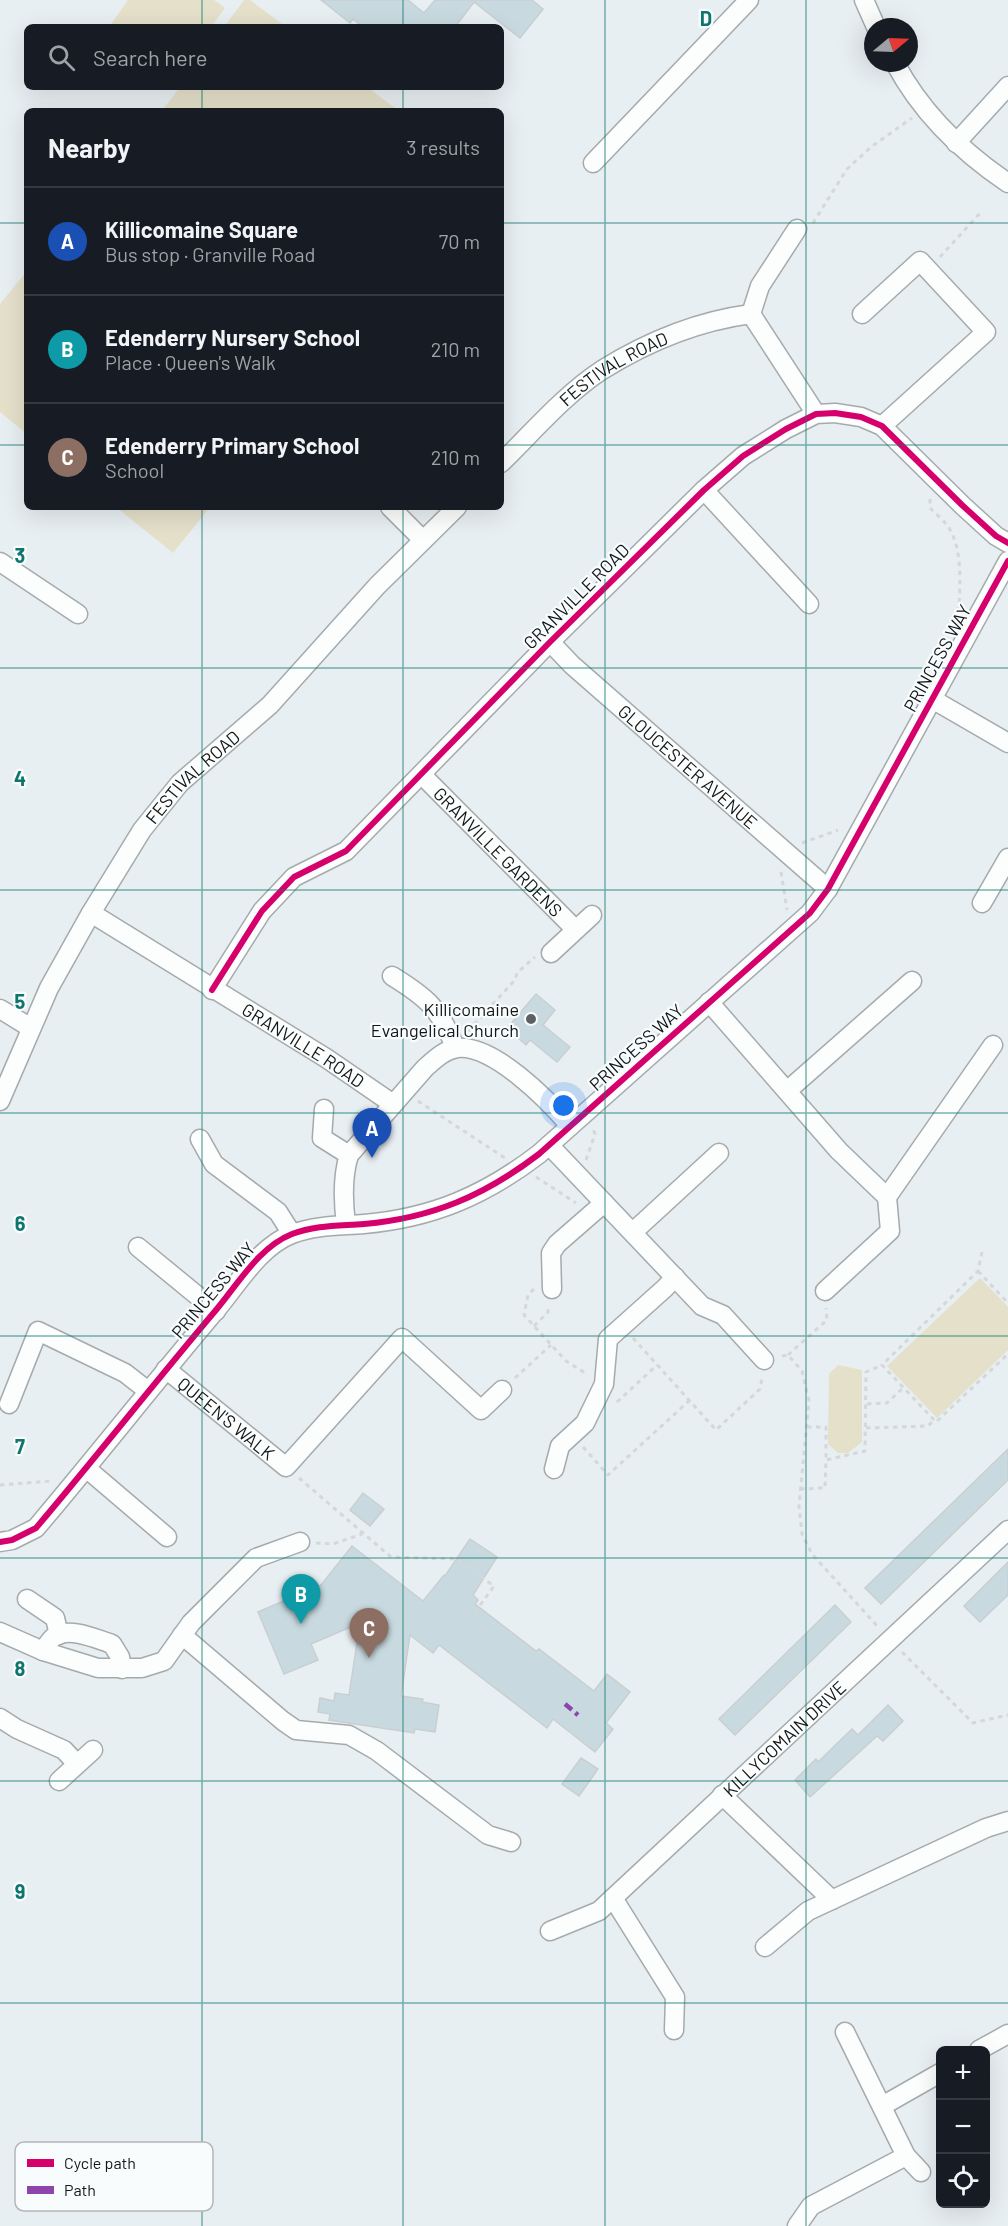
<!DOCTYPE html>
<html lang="en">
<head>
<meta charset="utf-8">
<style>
  body { margin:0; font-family:Barlow,sans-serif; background:#20242c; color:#f1f3f6 }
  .controls { position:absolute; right:18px; bottom:18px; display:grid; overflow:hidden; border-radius:9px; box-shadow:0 6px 24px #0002 }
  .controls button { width:54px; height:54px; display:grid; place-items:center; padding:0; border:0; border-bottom:2px solid #363941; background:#171b24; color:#f1f3f6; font:30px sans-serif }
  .compass { position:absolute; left:864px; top:18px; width:54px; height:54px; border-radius:50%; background:#171b24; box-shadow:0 6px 24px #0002; rotate:71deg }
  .you { position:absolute; left:564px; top:1106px; width:21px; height:21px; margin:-15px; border:4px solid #fff; border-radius:50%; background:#1a73e8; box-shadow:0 0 0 9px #1a73e833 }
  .badge { display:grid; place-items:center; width:39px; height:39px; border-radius:50%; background:#0b8043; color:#fff; font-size:20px; font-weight:700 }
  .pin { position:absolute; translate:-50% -50px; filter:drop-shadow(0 2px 3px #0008) }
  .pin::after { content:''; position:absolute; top:32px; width:21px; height:18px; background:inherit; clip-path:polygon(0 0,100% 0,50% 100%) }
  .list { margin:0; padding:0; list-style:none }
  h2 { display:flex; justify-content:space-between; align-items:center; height:78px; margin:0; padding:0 24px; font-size:26px }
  h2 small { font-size:20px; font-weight:400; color:#9ea1a6 }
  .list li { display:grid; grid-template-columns:39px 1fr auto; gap:18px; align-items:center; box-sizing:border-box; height:108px; padding:0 24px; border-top:2px solid #363941 }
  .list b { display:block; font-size:22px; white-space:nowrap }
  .list p { margin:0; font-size:20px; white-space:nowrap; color:#9ea1a6 }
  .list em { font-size:20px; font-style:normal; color:#9ea1a6 }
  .icon { flex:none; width:33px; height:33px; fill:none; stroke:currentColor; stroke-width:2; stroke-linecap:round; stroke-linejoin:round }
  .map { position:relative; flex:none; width:1008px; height:2226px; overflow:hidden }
  .search { position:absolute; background:#171b24; box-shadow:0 6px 24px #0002; left:24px; top:24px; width:480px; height:66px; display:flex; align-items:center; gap:15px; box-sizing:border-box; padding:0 21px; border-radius:9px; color:#9ea1a6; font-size:22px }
  .panel { position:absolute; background:#171b24; box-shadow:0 6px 24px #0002; left:24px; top:108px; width:480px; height:402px; border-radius:9px }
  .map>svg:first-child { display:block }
</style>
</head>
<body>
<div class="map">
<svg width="1008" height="2226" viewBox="0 0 1008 2226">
  <rect width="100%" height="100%" fill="#e8eff2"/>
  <g fill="#e5e0ca">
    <polygon points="128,0 214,0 225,8 211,27 109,27"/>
    <polygon points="244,0 250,0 286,27 224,27"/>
    <polygon points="180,87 367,87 399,111 162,111"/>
    <polygon points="27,271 27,434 0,412 0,304"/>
    <polygon points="116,507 210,507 173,553"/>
    <polygon points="980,1278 1008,1307 1008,1350 937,1418 887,1366"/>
    <polygon points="838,1365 862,1370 862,1442 848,1453 838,1453 828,1444 829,1374"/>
  </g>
  <g fill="#c8dae0" stroke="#c9cfd1" stroke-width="1.5">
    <polygon points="321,0 408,0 424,13 435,0 532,0 543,9 520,38 474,2 455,27 363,27 353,19 350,23"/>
    <polygon points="536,994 555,1010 543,1025 570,1047 557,1062 530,1040 526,1045 507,1028"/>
    <polygon points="1008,1449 1008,1480 881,1604 865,1588"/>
    <polygon points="363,1493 384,1509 370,1526 350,1510"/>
    <polygon points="470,1539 497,1557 473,1595 478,1600 475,1604 536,1651 539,1649 594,1691 607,1674 630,1692 606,1723 613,1729 595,1752 553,1719 547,1728 439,1645 433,1653 410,1635 401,1696 423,1699 422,1702 439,1705 435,1732 415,1729 414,1733 329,1720 330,1714 318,1712 320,1698 334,1701 335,1693 349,1695 360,1623 311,1644 318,1660 284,1674 258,1612 321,1585 352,1546 423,1601 444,1575 445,1576"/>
    <polygon points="1008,1562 1008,1595 980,1622 964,1606"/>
    <polygon points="835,1605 851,1622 735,1735 719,1719"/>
    <polygon points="888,1705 903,1721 883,1741 877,1736 810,1797 795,1780 816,1759 818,1762 852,1729 858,1735"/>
    <polygon points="581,1758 598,1769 579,1796 562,1784"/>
  </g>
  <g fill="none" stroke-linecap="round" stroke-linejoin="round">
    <g stroke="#a5aaac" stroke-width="21">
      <g id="minor">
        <polyline points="864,0 876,27"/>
        <path d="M895,63c26,49 67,89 113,120"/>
        <polyline points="956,143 1008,86"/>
        <polyline points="593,163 749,0"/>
        <polyline points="797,229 760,286 751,314 816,414"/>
        <polyline points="862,314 920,261 986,332 882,426"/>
        <path id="s1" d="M501,463c32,-31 63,-68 101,-93 45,-28 96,-49 149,-56"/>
        <polyline points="704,490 809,604"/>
        <polyline points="390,507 423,540"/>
        <polyline points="0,562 78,614"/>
        <path id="s2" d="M550,642l22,23 256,224"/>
        <polyline points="932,699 1008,743"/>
        <path id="s3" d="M422,775l153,154"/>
        <polyline points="982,903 1008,858"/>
        <path id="s4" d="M91,913l235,145 67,46"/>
        <polyline points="551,953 592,915"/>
        <path d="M392,976c34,21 49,33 63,72"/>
        <polyline points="212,990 262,911 294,877 346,851 550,642 704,490 743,456 786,429 816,414 835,413 861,417 882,426 962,505 996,536 1008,543"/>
        <polyline points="709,1002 839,1151 887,1197"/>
        <polyline points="0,1009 31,1028"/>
        <polyline points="787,1091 912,981"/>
        <path id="s5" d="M0,1101l49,-113 42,-75 51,-83 38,-47 90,-78 107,-119 80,-79"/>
        <polyline points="324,1109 322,1138 349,1155"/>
        <polyline points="200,1139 214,1164 278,1212 292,1234"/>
        <polyline points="549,1145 702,1306 723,1315 764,1360"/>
        <path d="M346,1224c-3,-23 -4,-47 3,-69l76,-87c9,-8 19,-18 32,-20 36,-4 91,52 113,78"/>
        <polyline points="633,1232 719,1153"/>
        <polyline points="138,1247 216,1311"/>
        <polyline points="552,1289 551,1253 557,1244 604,1203"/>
        <polyline points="825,1291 890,1231 887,1197 993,1045"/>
        <path id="s6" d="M166,1369l120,98 116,-129 79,72 21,-20"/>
        <polyline points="9,1404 38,1331 125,1373 148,1391"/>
        <polyline points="86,1468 167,1537"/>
        <polyline points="554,1469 560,1446 585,1423 604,1384 608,1339 665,1288 675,1277"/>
        <path d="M0,1542l12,-2 24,-12c61,-72 119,-146 180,-218 22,-26 43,-63 76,-76 24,-9 48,-8 72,-10 68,-6 120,-28 175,-70l271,-241 18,-24 180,-328"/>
        <polyline points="27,1599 55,1618 59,1635"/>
        <polyline points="0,1632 43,1651 98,1668 142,1668 164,1661 191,1623 256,1558 300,1542"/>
        <polyline points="182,1635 283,1721 296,1730 349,1735 377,1751 488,1835 511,1842"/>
        <path d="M43,1651c3,-4 7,-12 12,-15 16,-9 41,3 57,8l8,13 2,12"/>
        <polyline points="0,1718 17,1729 64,1750 77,1764"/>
        <polyline points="59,1781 93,1750"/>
        <polyline points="722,1795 832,1900"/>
        <polyline points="613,1898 675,1997 674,2030"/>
        <path id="s7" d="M550,1931l49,-20 409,-381"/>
        <polyline points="765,1947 808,1911 986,1828 1008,1821"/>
        <polyline points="845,2032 906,2156 921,2172"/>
        <polyline points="979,2050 1008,2034"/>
        <polyline points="882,2106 940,2073"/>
        <polyline points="797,2226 811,2206 906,2156"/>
      </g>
    </g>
    <g stroke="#d5d7d8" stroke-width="3" stroke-dasharray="4.5 4.5" stroke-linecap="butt">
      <polyline points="813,223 847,169 871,147 912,118"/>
      <polyline points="940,257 981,212"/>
      <path d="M930,499v9c5,5 12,11 17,17 16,22 13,58 12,84"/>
      <polyline points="802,843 838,830"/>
      <polyline points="781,872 787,910"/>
      <polyline points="470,1032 470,1029 515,980 517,973 535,957"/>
      <polyline points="418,1101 505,1158"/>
      <polyline points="586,1160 595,1134 593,1129"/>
      <polyline points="536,1177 576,1203"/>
      <polyline points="982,1252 978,1271 882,1365 936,1422 1008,1354"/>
      <polyline points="978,1271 1008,1303"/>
      <polyline points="534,1289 528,1295 524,1315 566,1361 587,1374"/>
      <polyline points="534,1326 548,1312 549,1305"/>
      <polyline points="633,1338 716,1430 760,1389 762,1378"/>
      <polyline points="788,1355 827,1320 826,1308"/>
      <polyline points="782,1356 788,1355 802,1371 809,1401 799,1506 802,1534 812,1554 879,1628"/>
      <polyline points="515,1378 551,1345"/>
      <polyline points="617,1402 657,1365"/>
      <polyline points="867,1404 887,1403 903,1388"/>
      <polyline points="807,1427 826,1427 826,1460"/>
      <polyline points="866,1428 928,1426 934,1420"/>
      <polyline points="583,1447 608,1475 690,1400"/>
      <polyline points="299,1478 391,1557 456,1559 494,1586 473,1615"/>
      <polyline points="0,1485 51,1481"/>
      <polyline points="800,1489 825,1488 826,1460 865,1451 866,1372 882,1365"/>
      <polyline points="316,1543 333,1544 362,1534"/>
      <polyline points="902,1652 973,1723 1008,1715"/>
    </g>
    <use href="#minor" stroke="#fcfdfd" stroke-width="18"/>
    <polyline stroke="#8e44ad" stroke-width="4.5" stroke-dasharray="9 4.5" stroke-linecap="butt" points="565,1704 578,1715"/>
    <g stroke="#f9fcfd" stroke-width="10">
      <g id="cycleway">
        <polyline points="212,990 262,911 294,877 346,851 550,642 704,490 743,456 786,429 816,414 835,413 861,417 882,426 962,505 996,536 1008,543"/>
        <path d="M0,1542l12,-2 24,-12c61,-72 119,-146 180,-218 22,-26 43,-63 76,-76 24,-9 48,-8 72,-10 68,-6 120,-28 175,-70l271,-241 18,-24 180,-328"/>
      </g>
    </g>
    <use href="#cycleway" stroke="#d6006c" stroke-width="6"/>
  </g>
  <path fill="none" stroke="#0f766e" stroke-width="1.5" stroke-opacity="0.55" d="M202,0v27M403,0v27M605,0v2226M806,0v2226M202,87v24M403,87v24M0,223h27M501,223h507M0,445h27M501,445h507M202,507v1719M403,507v1719M0,668h1008M0,890h1008M0,1113h1008M0,1336h1008M0,1558h1008M0,1781h1008M0,2003h1008"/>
  <circle fill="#5c6264" stroke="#f9fcfd" stroke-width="2" cx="531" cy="1019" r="6"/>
  <g text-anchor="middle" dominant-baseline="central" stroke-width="4.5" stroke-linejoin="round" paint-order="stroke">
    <g font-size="18" fill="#111618" stroke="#f9fcfd">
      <text stroke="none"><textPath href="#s1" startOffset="148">FESTIVAL ROAD</textPath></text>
      <text transform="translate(576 596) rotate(-45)">GRANVILLE ROAD</text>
      <text transform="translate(937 658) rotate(-61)">PRINCESS WAY</text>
      <text stroke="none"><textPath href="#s2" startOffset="186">GLOUCESTER AVENUE</textPath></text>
      <text stroke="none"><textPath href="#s5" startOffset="380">FESTIVAL ROAD</textPath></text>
      <text stroke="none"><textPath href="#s3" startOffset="108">GRANVILLE GARDENS</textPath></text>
      <text stroke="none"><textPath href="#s4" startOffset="250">GRANVILLE ROAD</textPath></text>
      <text transform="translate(636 1047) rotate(-42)">PRINCESS WAY</text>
      <text transform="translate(213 1290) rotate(-50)">PRINCESS WAY</text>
      <text stroke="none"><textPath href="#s6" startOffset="78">QUEEN'S WALK</textPath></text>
      <text stroke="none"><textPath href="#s7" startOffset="306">KILLYCOMAIN DRIVE</textPath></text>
    </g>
    <g font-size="18" fill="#111618" stroke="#f9fcfd" text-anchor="end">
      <text x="519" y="1009">Killicomaine<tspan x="519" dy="21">Evangelical Church</tspan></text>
    </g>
  </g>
  <rect x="15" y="2142" width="198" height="69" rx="9" fill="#f9fcfd" stroke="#b3b7b8" stroke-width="1.5"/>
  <rect x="27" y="2159" width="27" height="8" fill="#d6006c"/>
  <rect x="27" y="2186" width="27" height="8" fill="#8e44ad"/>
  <g font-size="16" fill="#111618">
    <text x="64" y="2169">Cycle path</text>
    <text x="64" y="2196">Path</text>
  </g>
  <g font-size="20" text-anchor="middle" font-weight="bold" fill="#0f766e" stroke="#f9fcfd" stroke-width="4.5" stroke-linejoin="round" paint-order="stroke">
    <text x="706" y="26">D</text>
    <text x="20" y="563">3</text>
    <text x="20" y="786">4</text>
    <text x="20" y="1009">5</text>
    <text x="20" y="1231">6</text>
    <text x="20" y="1454">7</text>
    <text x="20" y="1676">8</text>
    <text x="20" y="1899">9</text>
  </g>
</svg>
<div class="controls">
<button>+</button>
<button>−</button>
<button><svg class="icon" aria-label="locate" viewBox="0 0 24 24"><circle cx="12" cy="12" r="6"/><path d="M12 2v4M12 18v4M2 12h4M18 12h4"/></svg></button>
</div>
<svg class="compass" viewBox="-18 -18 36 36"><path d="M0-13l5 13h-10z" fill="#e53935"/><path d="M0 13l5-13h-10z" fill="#9ea1a6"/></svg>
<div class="you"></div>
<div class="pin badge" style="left:372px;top:1158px;background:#1a4fb4">A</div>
<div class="pin badge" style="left:301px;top:1624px;background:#0f9aa8">B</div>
<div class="pin badge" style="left:369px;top:1658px;background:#8d6e63">C</div>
<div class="search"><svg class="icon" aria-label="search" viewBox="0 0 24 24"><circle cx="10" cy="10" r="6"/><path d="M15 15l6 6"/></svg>Search here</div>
<section class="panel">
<h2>Nearby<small>3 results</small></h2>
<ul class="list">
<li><span class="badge" style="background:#1a4fb4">A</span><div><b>Killicomaine Square</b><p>Bus stop · Granville Road</p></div><em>70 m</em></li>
<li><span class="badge" style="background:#0f9aa8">B</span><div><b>Edenderry Nursery School</b><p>Place · Queen's Walk</p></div><em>210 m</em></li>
<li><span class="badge" style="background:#8d6e63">C</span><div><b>Edenderry Primary School</b><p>School</p></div><em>210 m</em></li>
</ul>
</section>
</div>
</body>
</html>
